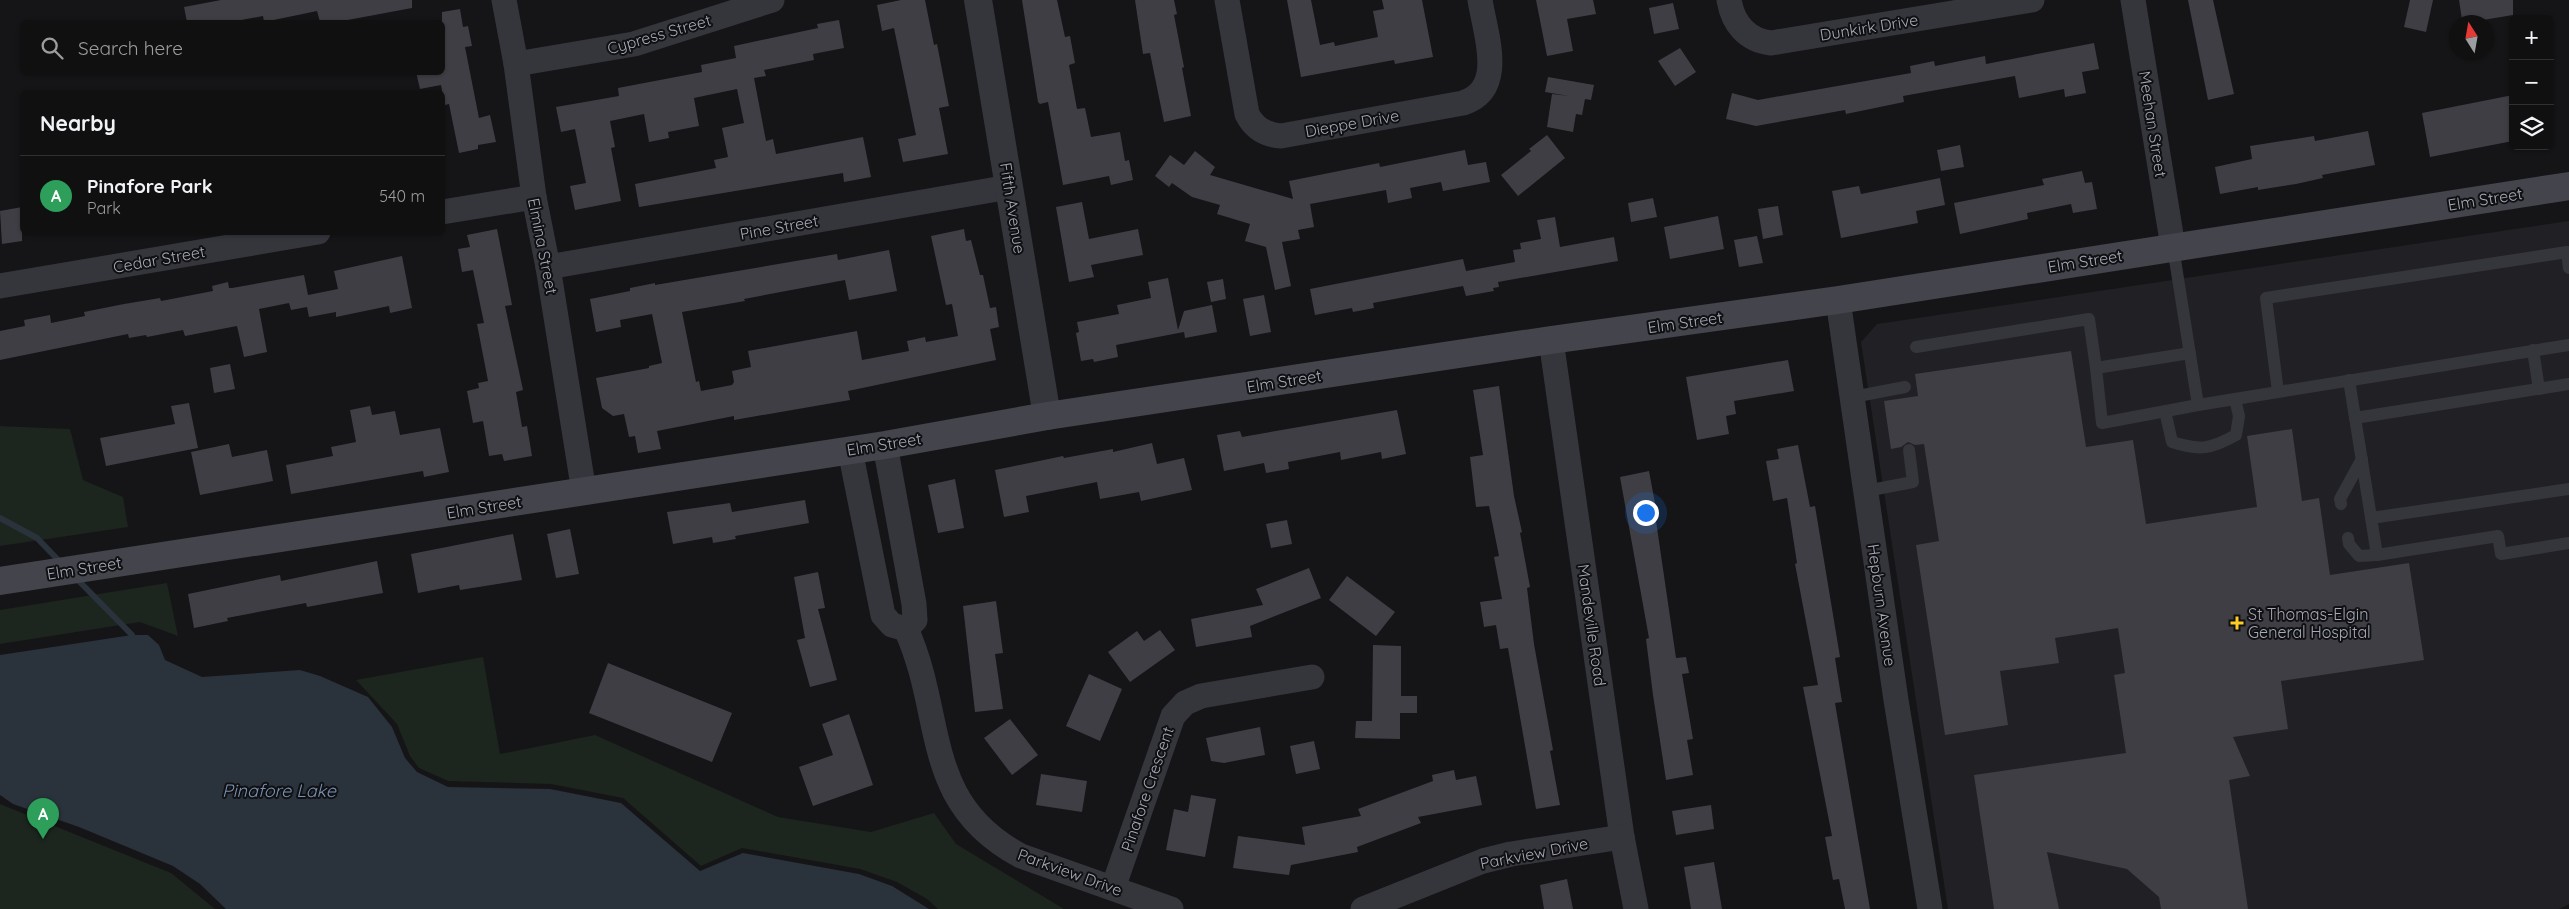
<!DOCTYPE html>
<html lang="en">
<head>
<meta charset="utf-8">
<style>
  body { margin:0; font-family:Quicksand,sans-serif; background:#1e1e1f; color:#f1f3f6 }
  .controls { position:absolute; right:15px; top:15px; display:grid; overflow:hidden; border-radius:8px; box-shadow:0 1px 4px #0004 }
  .controls button { width:45px; height:45px; display:grid; place-items:center; padding:0; border:0; border-bottom:1px solid #303031; background:#101011; color:#f1f3f6; font:25px sans-serif }
  .compass { position:absolute; left:2449px; top:15px; width:45px; height:45px; border-radius:50%; background:#101011; box-shadow:0 1px 4px #0004; rotate:349deg }
  .you { position:absolute; left:1645px; top:512px; width:18px; height:18px; margin:-12px; border:4px solid #fff; border-radius:50%; background:#1a73e8; box-shadow:0 0 0 8px #1a73e833 }
  .badge { display:grid; place-items:center; width:32px; height:32px; border-radius:50%; background:#ea580c; color:#fff; font-size:16px; font-weight:700 }
  .pin { position:absolute; translate:-50% -41px; filter:drop-shadow(0 1px 2px #0008) }
  .pin::after { content:''; position:absolute; top:26px; width:18px; height:15px; background:inherit; clip-path:polygon(0 0,100% 0,50% 100%) }
  .list { margin:0; padding:0; list-style:none }
  h2 { display:flex; justify-content:space-between; align-items:center; height:65px; margin:0; padding:0 20px; font-size:21px }
  h2 small { font-size:16px; font-weight:400; color:#9c9d9f }
  .list li { display:grid; grid-template-columns:32px 1fr auto; gap:15px; align-items:center; box-sizing:border-box; height:80px; padding:0 20px; border-top:1px solid #303031 }
  .list b { display:block; font-size:19px; white-space:nowrap }
  .list p { margin:0; font-size:16px; white-space:nowrap; color:#9c9d9f }
  .list em { font-size:16px; font-style:normal; color:#9c9d9f }
  .icon { flex:none; width:28px; height:28px; fill:none; stroke:currentColor; stroke-width:2; stroke-linecap:round; stroke-linejoin:round }
  .map { position:relative; flex:none; width:2569px; height:909px; overflow:hidden }
  .search { position:absolute; background:#101011; box-shadow:0 1px 4px #0004; left:20px; top:20px; width:425px; height:55px; display:flex; align-items:center; gap:12px; box-sizing:border-box; padding:0 18px; border-radius:8px; color:#9c9d9f; font-size:19px }
  .panel { position:absolute; background:#101011; box-shadow:0 1px 4px #0004; left:20px; top:90px; width:425px; height:145px; border-radius:8px }
  .map>svg:first-child { display:block }
</style>
</head>
<body>
<div class="map">
<svg width="2569" height="909" viewBox="0 0 2569 909">
  <rect width="100%" height="100%" fill="#151517"/>
  <polygon fill="#212024" points="2569,221 2569,904 2559,909 1948,909 1861,342 1877,324"/>
  <g fill="#1c251e">
    <polygon points="0,426 70,429 83,480 123,497 128,527 0,546"/>
    <polygon points="167,583 178,636 140,622 0,644 0,610"/>
    <polygon points="483,657 500,754 595,735 778,817 871,832 934,813 956,844 1064,909 938,909 927,899 897,882 860,869 742,848 701,866 623,798 551,784 448,781 419,768 410,756 397,724 356,680"/>
    <polygon points="0,804 171,873 215,909 0,909"/>
  </g>
  <polygon fill="#2a323b" points="132,635 148,635 159,645 165,660 202,677 300,670 320,676 368,697 392,727 405,758 417,772 448,787 550,789 621,803 700,871 743,853 859,874 892,886 929,909 226,909 200,884 173,866 79,827 13,804 0,795 0,655"/>
  <g fill="none" stroke-linecap="round" stroke-linejoin="round">
    <g stroke="#2a323b" stroke-width="6">
      <polyline points="0,518 37,538 62,564"/>
      <polyline points="75,577 132,635"/>
    </g>
  </g>
  <g fill="#3e3e44">
    <polygon points="221,0 412,0 412,8 337,22 320,22 317,11 264,22 263,16 231,22 187,22 184,7"/>
    <polygon points="901,0 925,0 934,45 937,44 949,106 939,108 948,154 903,162 898,139 916,135 894,28 882,31 877,5"/>
    <polygon points="1022,0 1057,0 1065,37 1070,36 1075,63 1069,65 1077,109 1085,108 1091,137 1120,132 1125,161 1129,160 1133,180 1111,185 1109,176 1063,185 1048,102 1040,104 1038,102"/>
    <polygon points="1135,0 1174,0 1177,14 1174,15 1184,67 1182,68 1191,116 1164,122 1150,53 1143,54"/>
    <polygon points="1287,0 1311,0 1320,45 1334,42 1335,46 1378,37 1373,11 1384,9 1382,0 1422,0 1433,57 1395,64 1394,60 1301,77"/>
    <polygon points="1536,0 1593,0 1596,14 1567,19 1573,51 1547,56"/>
    <polygon points="2188,0 2213,0 2234,94 2208,100"/>
    <polygon points="2410,0 2433,0 2426,32 2404,27"/>
    <polygon points="2459,0 2513,0 2513,15 2471,22 2471,18 2462,20"/>
    <polygon points="1673,3 1679,29 1654,34 1649,8"/>
    <polygon points="460,9 463,27 468,26 472,46 465,47 479,118 490,115 496,142 478,145 478,149 459,153 449,104 445,105 441,85 420,89 416,72 442,72 442,12"/>
    <polygon points="839,20 844,48 813,54 814,60 764,70 766,76 754,78 766,141 773,139 776,154 863,137 871,177 844,182 843,173 639,207 635,184 716,168 714,160 728,157 722,128 744,123 737,89 694,98 699,126 668,132 669,138 649,142 644,114 610,121 615,147 611,148 621,201 575,210 570,186 586,183 575,129 561,132 556,107 619,96 618,88 702,72 701,65 736,58 734,46 818,28 817,24"/>
    <polygon points="2094,43 2099,69 2082,72 2086,93 2065,97 2064,89 2019,98 2015,76 1903,96 1904,102 1846,114 1845,110 1756,126 1726,119 1732,93 1758,100 1911,73 1910,66 1934,61 1935,66 1985,56 1986,64"/>
    <polygon points="1680,48 1696,72 1675,86 1658,61"/>
    <polygon points="1548,77 1594,85 1591,100 1585,99 1582,115 1576,114 1573,132 1547,127 1552,94 1569,96 1545,92"/>
    <polygon points="2513,95 2513,141 2430,157 2422,113"/>
    <polygon points="2368,131 2375,165 2322,175 2323,178 2296,184 2258,190 2258,187 2220,194 2215,167 2252,159 2250,146 2314,136 2315,141"/>
    <polygon points="1547,135 1565,158 1518,196 1501,175 1531,151 1529,149"/>
    <polygon points="1960,145 1964,167 1941,171 1937,150"/>
    <polygon points="1465,150 1468,165 1486,162 1490,182 1443,191 1441,182 1410,188 1412,198 1388,203 1386,190 1310,204 1314,227 1298,230 1300,239 1282,242 1291,286 1275,290 1266,247 1245,241 1250,224 1217,214 1220,205 1192,197 1172,183 1169,187 1155,176 1170,155 1184,165 1195,151 1215,167 1210,175 1293,199 1289,181 1379,163 1380,167"/>
    <polygon points="2082,171 2085,183 2092,182 2097,209 2073,213 2071,204 2027,213 2028,219 1960,234 1954,203 2044,185 2042,179"/>
    <polygon points="1940,178 1945,205 1916,211 1918,223 1841,238 1832,191 1859,186 1861,194"/>
    <polygon points="1653,198 1657,217 1631,222 1628,203"/>
    <polygon points="1082,202 1089,239 1138,229 1143,255 1091,265 1094,277 1069,282 1056,207"/>
    <polygon points="1778,206 1783,235 1763,239 1758,209"/>
    <polygon points="22,207 22,241 2,244 0,211"/>
    <polygon points="1718,216 1724,249 1670,259 1664,227"/>
    <polygon points="1555,217 1560,247 1614,237 1618,261 1498,282 1499,287 1493,288 1494,291 1466,296 1463,286 1373,303 1374,308 1353,312 1352,308 1315,315 1310,289 1463,259 1466,271 1515,262 1513,250 1521,249 1520,243 1541,239 1537,220"/>
    <polygon points="497,229 512,305 505,306 523,390 516,392 522,427 527,426 532,456 504,461 502,454 489,456 483,421 473,423 467,391 479,388 478,383 488,381 477,324 484,323 473,270 462,272 458,249 470,247 467,235"/>
    <polygon points="964,229 966,241 971,240 980,275 983,275 990,308 996,307 999,327 990,329 996,360 848,391 850,400 734,420 734,416 657,431 661,449 638,453 635,436 629,437 624,414 613,416 602,408 596,378 649,368 649,366 662,363 652,314 620,320 621,327 596,332 590,299 630,291 630,288 655,283 655,285 837,254 838,260 889,250 897,291 849,300 845,280 744,299 745,301 682,312 696,382 699,381 701,391 732,385 734,382 732,371 751,367 748,351 857,331 862,360 909,351 907,341 925,337 926,342 958,336 952,304 946,305 931,236"/>
    <polygon points="1757,236 1763,263 1739,267 1734,240"/>
    <polygon points="402,256 412,308 390,313 389,306 336,317 336,312 309,317 307,307 291,310 289,303 259,309 267,352 244,357 237,326 185,336 183,330 147,337 146,335 129,338 128,334 0,360 0,331 25,326 24,320 50,315 51,323 85,316 84,312 124,304 160,298 161,301 213,291 212,286 228,282 229,288 232,288 304,275 308,295 338,289 334,271"/>
    <polygon points="1168,278 1178,330 1184,311 1212,305 1217,332 1185,338 1184,332 1116,345 1118,357 1094,362 1093,359 1081,361 1076,333 1079,332 1077,322 1119,314 1117,305 1151,298 1148,282"/>
    <polygon points="1223,279 1226,299 1211,302 1207,282"/>
    <polygon points="1264,295 1271,332 1250,336 1243,299"/>
    <polygon points="2071,351 2086,447 2133,440 2146,524 2257,507 2247,436 2292,429 2302,501 2319,498 2330,575 2409,563 2424,660 2281,681 2288,729 2233,737 2250,776 2229,780 2248,909 2161,909 2159,897 2127,869 2047,852 2059,909 1994,909 1974,775 2126,753 2114,675 2125,673 2118,628 2055,638 2059,663 2000,671 2008,725 1945,735 1916,545 1939,541 1924,444 1915,445 1908,442 1901,447 1891,449 1884,401 1918,396 1915,374"/>
    <polygon points="1788,360 1794,391 1734,401 1736,414 1726,416 1729,434 1697,440 1686,377"/>
    <polygon points="230,364 235,389 214,393 210,368"/>
    <polygon points="1499,386 1514,496 1522,532 1520,533 1530,587 1527,588 1534,644 1553,750 1550,751 1560,805 1536,809 1508,648 1500,649 1496,625 1484,627 1480,602 1502,599 1494,557 1499,556 1489,506 1476,507 1470,457 1483,455 1473,390"/>
    <polygon points="189,403 198,448 106,466 100,438 175,424 171,406"/>
    <polygon points="370,406 372,415 395,411 400,435 440,428 449,472 424,477 423,471 291,494 286,465 333,456 331,447 356,442 350,410"/>
    <polygon points="1397,410 1406,454 1382,459 1381,452 1341,460 1340,452 1288,462 1289,469 1266,473 1264,463 1224,471 1217,435 1240,431 1242,437"/>
    <polygon points="1152,443 1157,464 1184,458 1192,490 1141,501 1139,492 1100,499 1097,482 1026,496 1029,512 1004,517 995,470 1063,456 1064,458 1113,449 1113,452"/>
    <polygon points="229,444 232,457 267,450 273,481 200,495 191,452"/>
    <polygon points="1798,445 1810,507 1815,506 1840,657 1835,658 1842,702 1835,703 1870,909 1845,909 1839,879 1833,880 1825,837 1832,836 1803,687 1818,685 1795,564 1797,563 1787,498 1773,501 1766,461 1779,459 1777,449"/>
    <polygon points="1649,471 1657,514 1655,514 1676,658 1686,657 1689,673 1682,674 1693,739 1687,740 1693,775 1666,780 1653,695 1646,639 1649,638 1620,477"/>
    <polygon points="955,479 964,528 938,533 928,485"/>
    <polygon points="805,500 809,523 735,536 736,539 713,543 712,537 673,544 667,512 730,503 732,512"/>
    <polygon points="1287,520 1292,544 1271,548 1266,524"/>
    <polygon points="570,529 579,574 556,578 547,534"/>
    <polygon points="513,534 522,580 460,590 459,585 418,593 411,554"/>
    <polygon points="377,561 383,593 307,607 306,603 227,618 228,621 194,628 188,594 280,575 281,581"/>
    <polygon points="1309,568 1321,598 1250,626 1252,637 1196,647 1191,619 1263,605 1256,589"/>
    <polygon points="818,572 825,608 818,609 837,680 810,687 797,640 805,638 794,577"/>
    <polygon points="1347,576 1395,612 1376,636 1329,600"/>
    <polygon points="996,601 1003,653 995,654 1003,709 975,712 963,606"/>
    <polygon points="1160,630 1175,650 1130,682 1108,652 1137,631 1144,641"/>
    <polygon points="1373,645 1401,646 1401,696 1417,696 1417,713 1400,713 1400,739 1355,738 1356,721 1372,721"/>
    <polygon points="608,663 732,713 712,762 589,713"/>
    <polygon points="1089,674 1122,689 1100,741 1066,726"/>
    <polygon points="849,714 873,785 813,806 799,767 833,755 822,724"/>
    <polygon points="1010,719 1038,755 1012,775 984,738"/>
    <polygon points="1260,727 1265,755 1224,763 1211,761 1206,738"/>
    <polygon points="1314,741 1320,769 1296,774 1290,746"/>
    <polygon points="1454,770 1456,780 1476,776 1482,805 1418,817 1421,823 1357,847 1358,852 1291,865 1289,875 1233,868 1238,836 1305,845 1302,827 1361,816 1358,809 1433,781 1432,775"/>
    <polygon points="1041,774 1087,781 1082,812 1036,805"/>
    <polygon points="1191,795 1216,799 1205,857 1166,850 1174,809 1188,812"/>
    <polygon points="1711,805 1714,829 1676,835 1672,811"/>
    <polygon points="1714,862 1722,909 1691,909 1684,867"/>
    <polygon points="1567,879 1573,909 1544,909 1540,885"/>
  </g>
  <g fill="none" stroke-linecap="round" stroke-linejoin="round">
    <g stroke="#35363c" stroke-width="12">
      <polyline points="1916,347 2089,319 2096,368"/>
      <polyline points="2533,350 2539,389"/>
      <polyline points="2190,353 2096,368 2102,423 2198,405"/>
      <polyline points="2349,380 2377,555 2498,536 2501,554 2569,543"/>
      <polyline points="2278,392 2266,298 2567,252 2569,268"/>
      <polyline points="1853,397 1905,387"/>
      <polyline points="2235,399 2569,345"/>
      <path d="M2165,411l7,31c28,9 39,7 64,-7l3,-19 -4,-17 -37,6 -25,-158"/>
      <polyline points="2355,418 2569,384"/>
      <polyline points="1866,491 1913,482 1909,450"/>
      <polyline points="2341,504 2340,499 2362,459"/>
      <polyline points="2371,518 2569,489"/>
      <polyline points="2348,538 2349,544 2359,556 2377,555"/>
    </g>
    <g stroke="#35363c" stroke-width="25">
      <polyline points="504,0 516,64 534,197 548,267 584,492"/>
      <path d="M1227,0l20,114c7,14 18,21 34,22l182,-33c44,-14 22,-70 17,-103"/>
      <path d="M1729,0c4,23 17,40 42,43l261,-43"/>
      <polyline points="2133,0 2173,247"/>
      <polyline points="516,64 634,44 772,0"/>
      <polyline points="442,212 534,197"/>
      <polyline points="548,267 1009,187"/>
      <polyline points="0,286 318,232"/>
      <polyline points="1838,300 1896,700 1930,909"/>
      <polyline points="1551,340 1622,837 1636,909"/>
      <polyline points="850,450 883,615 892,625 906,629 915,620 914,604 885,445"/>
      <path d="M906,629c40,88 14,173 115,227l150,53"/>
      <polyline points="1113,888 1173,716 1185,703 1201,696 1312,677"/>
      <polyline points="1363,909 1483,861 1511,854 1622,837"/>
    </g>
    <polyline stroke="#35363c" stroke-width="28" points="978,0 1047,416"/>
    <polyline stroke="#43444c" stroke-width="28" points="0,581 885,445 1047,416 1551,340 1838,300 2569,186"/>
  </g>
  <path fill="#ffcc25" stroke="#101012" stroke-width="2" d="M2234.5 615.5h5v5h5v5h-5v5h-5v-5h-5v-5h5z"/>
  <g text-anchor="middle" dominant-baseline="central" stroke-width="4" stroke-linejoin="round" paint-order="stroke">
    <g font-size="16" fill="#a5a9b8" stroke="#101012">
      <text transform="translate(1869 27) rotate(-9)">Dunkirk Drive</text>
      <text transform="translate(659 34) rotate(-16)">Cypress Street</text>
      <text transform="translate(1352 123) rotate(-10)">Dieppe Drive</text>
      <text transform="translate(2153 124) rotate(81)">Meehan Street</text>
      <text transform="translate(2485 199) rotate(-9)">Elm Street</text>
      <text transform="translate(1013 208) rotate(81)">Fifth Avenue</text>
      <text transform="translate(779 227) rotate(-10)">Pine Street</text>
      <text transform="translate(543 246) rotate(79)">Elmina Street</text>
      <text transform="translate(159 259) rotate(-10)">Cedar Street</text>
      <text transform="translate(2085 261) rotate(-9)">Elm Street</text>
      <text transform="translate(1685 322) rotate(-8)">Elm Street</text>
      <text transform="translate(1284 381) rotate(-9)">Elm Street</text>
      <text transform="translate(884 444) rotate(-9)">Elm Street</text>
      <text transform="translate(484 507) rotate(-9)">Elm Street</text>
      <text transform="translate(84 568) rotate(-9)">Elm Street</text>
      <text transform="translate(1882 605) rotate(82)">Hepburn Avenue</text>
      <text transform="translate(1592 625) rotate(82)">Mandeville Road</text>
      <text transform="translate(1147 789) rotate(-71)">Pinafore Crescent</text>
      <text transform="translate(1534 853) rotate(-11)">Parkview Drive</text>
      <text transform="translate(1070 872) rotate(20)">Parkview Drive</text>
    </g>
    <g font-size="16" fill="#a5a9b8" stroke="#101012" text-anchor="start">
      <text x="2248" y="614">St Thomas-Elgin<tspan x="2248" dy="18">General Hospital</tspan></text>
    </g>
    <g font-size="18" font-style="italic" fill="#7a93b5" stroke="#101012">
      <text x="279" y="790">Pinafore Lake</text>
    </g>
  </g>
</svg>
<div class="controls">
<button>+</button>
<button>−</button>
<button><svg class="icon" aria-label="layers" viewBox="0 0 24 24"><path d="M12 4l9 5-9 5-9-5zM3 14l9 5 9-5"/></svg></button>
</div>
<svg class="compass" viewBox="-18 -18 36 36"><path d="M0-13l5 13h-10z" fill="#e53935"/><path d="M0 13l5-13h-10z" fill="#9c9d9f"/></svg>
<div class="you"></div>
<div class="pin badge" style="left:43px;top:839px;background:#2e9e5b">A</div>
<div class="search"><svg class="icon" aria-label="search" viewBox="0 0 24 24"><circle cx="10" cy="10" r="6"/><path d="M15 15l6 6"/></svg>Search here</div>
<section class="panel">
<h2>Nearby<small></small></h2>
<ul class="list">
<li><span class="badge" style="background:#2e9e5b">A</span><div><b>Pinafore Park</b><p>Park</p></div><em>540 m</em></li>
</ul>
</section>
</div>
</body>
</html>
